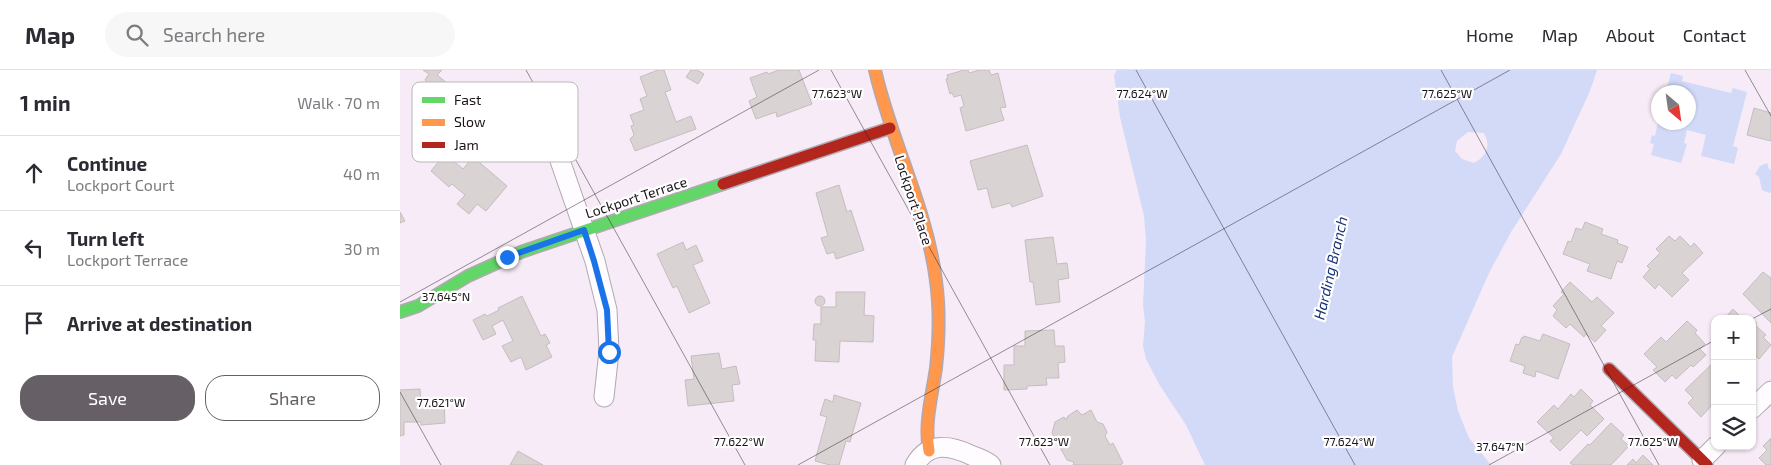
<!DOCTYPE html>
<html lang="en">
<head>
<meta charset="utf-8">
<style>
  body { margin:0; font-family:"Exo 2",sans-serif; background:#f7f7f7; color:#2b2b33 }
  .controls { position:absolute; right:15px; bottom:15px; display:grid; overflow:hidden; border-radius:10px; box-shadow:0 1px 4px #0004 }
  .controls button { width:45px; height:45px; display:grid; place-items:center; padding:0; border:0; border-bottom:1px solid #e1e1e2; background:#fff; color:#2b2b33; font:25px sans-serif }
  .compass { position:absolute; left:1251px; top:15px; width:45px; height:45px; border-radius:50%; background:#fff; box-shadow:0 1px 4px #0004; rotate:151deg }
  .stop { position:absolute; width:15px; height:15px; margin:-11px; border:4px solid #1a73e8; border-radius:50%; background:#fff }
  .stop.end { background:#1a73e8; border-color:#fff; box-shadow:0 1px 5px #0008 }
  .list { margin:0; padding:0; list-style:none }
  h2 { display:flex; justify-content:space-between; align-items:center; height:65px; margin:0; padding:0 20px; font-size:21px }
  h2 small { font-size:16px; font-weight:400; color:#7c7c81 }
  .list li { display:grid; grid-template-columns:32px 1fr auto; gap:15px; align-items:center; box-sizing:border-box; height:75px; padding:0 20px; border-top:1px solid #e1e1e2 }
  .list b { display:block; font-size:19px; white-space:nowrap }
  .list p { margin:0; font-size:16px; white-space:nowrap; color:#7c7c81 }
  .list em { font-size:16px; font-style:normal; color:#7c7c81 }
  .actions { display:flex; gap:10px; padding:15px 20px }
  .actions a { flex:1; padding:11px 0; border:1px solid #675f66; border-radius:20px; text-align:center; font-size:18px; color:#675f66 }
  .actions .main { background:#675f66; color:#fff }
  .icon { flex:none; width:28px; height:28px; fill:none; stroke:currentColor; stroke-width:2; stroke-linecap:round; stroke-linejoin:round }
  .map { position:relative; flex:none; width:1371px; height:395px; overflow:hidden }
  header { display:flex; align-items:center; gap:30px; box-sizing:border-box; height:70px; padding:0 25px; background:#fff; border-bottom:1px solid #e1e1e2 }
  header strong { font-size:24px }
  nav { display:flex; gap:28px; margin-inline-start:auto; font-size:18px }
  .search { width:350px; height:45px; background:#f7f7f7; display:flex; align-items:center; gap:12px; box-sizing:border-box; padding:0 18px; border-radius:28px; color:#7c7c81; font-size:19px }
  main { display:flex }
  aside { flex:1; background:#fff }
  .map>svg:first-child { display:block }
</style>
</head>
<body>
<header>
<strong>Map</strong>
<div class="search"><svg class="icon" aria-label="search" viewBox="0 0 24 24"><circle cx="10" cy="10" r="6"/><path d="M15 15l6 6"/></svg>Search here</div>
<nav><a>Home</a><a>Map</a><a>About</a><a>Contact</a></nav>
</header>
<main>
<aside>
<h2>1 min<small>Walk · 70 m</small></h2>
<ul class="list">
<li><svg class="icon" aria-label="ahead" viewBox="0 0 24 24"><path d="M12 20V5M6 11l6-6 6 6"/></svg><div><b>Continue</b><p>Lockport Court</p></div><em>40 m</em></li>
<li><svg class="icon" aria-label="left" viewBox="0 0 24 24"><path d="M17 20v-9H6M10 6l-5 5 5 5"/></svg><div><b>Turn left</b><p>Lockport Terrace</p></div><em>30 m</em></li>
<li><svg class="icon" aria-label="arrive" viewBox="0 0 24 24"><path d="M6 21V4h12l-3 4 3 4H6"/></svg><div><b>Arrive at destination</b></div></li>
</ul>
<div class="actions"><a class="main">Save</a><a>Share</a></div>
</aside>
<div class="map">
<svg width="1371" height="395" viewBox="0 0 1371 395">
  <rect width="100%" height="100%" fill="#f6ebf6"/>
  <g fill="#d2daf8" fill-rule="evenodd">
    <path d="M717,0h480l-7,21 -29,63 -50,78 -22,41 -37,84 1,29 5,25 11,27 22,27h-286l-19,-40 -27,-41 -13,-25 -3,-13 2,-25 -2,-16 3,-64 -2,-25 -24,-99 -6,-42zM1068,62l16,1c7,13 3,23 -10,30l-12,-4 -7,-8 2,-10z"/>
    <polygon points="1271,3 1283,6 1282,11 1331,23 1333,18 1347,22 1333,76 1338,78 1334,94 1301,86 1306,65 1287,60 1284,73 1287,74 1281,93 1251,85 1254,74 1250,73 1252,65 1255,66 1258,52 1288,52 1288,22 1266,22"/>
    <polygon points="1367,93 1369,99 1371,100 1371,122 1369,123 1362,120 1359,107 1355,104 1360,96"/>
  </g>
  <g fill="#dad3d4" stroke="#c5bdbe">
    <polygon points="23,0 42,0 37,5 58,22 43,42 21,25 29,14 25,10 29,4"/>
    <polygon points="258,0 264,0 271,20 265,22 276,52 291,46 296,59 235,81 230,69 234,65 231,56 234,55 230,45 244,40 240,29 247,26 240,7"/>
    <polygon points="291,0 297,0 304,4 298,14 286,7"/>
    <polygon points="379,0 399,0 412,34 377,47 376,42 356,49 349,31 357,27 350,8 367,2 368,4"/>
    <polygon points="564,0 568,0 569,3 580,0 589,0 591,5 598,3 606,37 600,38 604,50 566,61 560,38 564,36 561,25 554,27 552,23 550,24 546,9 548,9 547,5"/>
    <polygon points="1354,38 1371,43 1371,71 1347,65"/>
    <polygon points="627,75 643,126 612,137 610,133 592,138 587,118 578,120 570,91"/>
    <polygon points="45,84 63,99 73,87 107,116 86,141 77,134 69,144 57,134 65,125 52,114 49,117 31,101"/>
    <polygon points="439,115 447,142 451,140 464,180 436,189 434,182 427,184 421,168 428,166 416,123"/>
    <polygon points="0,142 5,151 0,153"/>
    <polygon points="1185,152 1203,159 1201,164 1218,170 1217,173 1228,177 1222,193 1217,191 1211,209 1187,201 1190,194 1163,184 1168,171 1171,172 1176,158 1182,160"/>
    <polygon points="1269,166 1275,171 1280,166 1291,177 1294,173 1303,183 1282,203 1289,210 1272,227 1259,214 1255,219 1243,207 1250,199 1247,196 1260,183 1256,179"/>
    <polygon points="653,167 657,194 667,193 669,208 658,210 660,232 636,235 633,212 630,212 625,170"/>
    <polygon points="283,172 286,180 296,175 303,191 293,195 310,233 289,243 277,216 273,218 257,184"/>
    <polygon points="1363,202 1371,208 1371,253 1343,224"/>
    <polygon points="1170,212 1192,232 1197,227 1214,243 1201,256 1206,260 1195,272 1186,264 1184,267 1170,254 1166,258 1153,246 1157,240 1153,236 1164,224 1161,222"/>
    <polygon points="436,222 465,222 464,245 474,246 473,272 440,271 439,292 415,291 416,270 413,270 414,254 421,254 421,237 436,237"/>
    <polygon points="122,226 141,266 145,264 150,273 146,275 152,287 126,300 121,287 111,292 102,276 113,271 103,250 92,256 96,264 83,270 73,250 85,244 87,246 99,240 98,238"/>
    <circle cx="420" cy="231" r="5"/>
    <polygon points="1333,239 1343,249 1324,249"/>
    <polygon points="1347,247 1351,247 1356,252 1356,256 1366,265 1363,267 1371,275 1359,289 1352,283 1352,249 1346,249"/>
    <polygon points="1287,251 1297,260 1295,263 1305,274 1300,279 1306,285 1293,297 1291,295 1276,309 1272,305 1265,312 1253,300 1257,297 1244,284 1261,267 1266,272"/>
    <polygon points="654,260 655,276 664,276 665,292 658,293 659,308 646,308 647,315 627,316 627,319 604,320 604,295 614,295 614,276 625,276 625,261"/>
    <polygon points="1143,264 1170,274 1158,309 1136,301 1135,307 1123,303 1125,296 1110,291 1116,274 1119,275 1122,267 1123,268 1124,266 1140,271"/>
    <polygon points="319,283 322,299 336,296 340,314 332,315 334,331 288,336 285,310 294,309 291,286"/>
    <polygon points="1315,291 1315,332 1301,347 1288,333 1293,328 1285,320"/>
    <polygon points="20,319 21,331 44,330 45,353 21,355 21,352 4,352 4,365 0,366 0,320"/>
    <polygon points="1181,319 1193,331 1190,335 1204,349 1187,366 1181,360 1160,381 1150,371 1154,368 1137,352 1154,335 1158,339 1171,324 1174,327"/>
    <polygon points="434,325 461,333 450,372 446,371 439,395 430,395 415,391 427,347 420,345 425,329 433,332"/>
    <polygon points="677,340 682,345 691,340 697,352 703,354 707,362 705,366 710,375 713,373 723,393 720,395 673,395 674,392 667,390 652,363 655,352 664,347 666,350 668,346"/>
    <polygon points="1211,353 1224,365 1221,369 1229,376 1211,395 1173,395 1170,393 1188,374 1190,375"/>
    <polygon points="1371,368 1371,395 1366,395 1359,388 1367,380 1363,376"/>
    <polygon points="118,381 143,395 110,395"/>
    <polygon points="1243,385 1253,395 1227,395 1233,389 1236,393"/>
  </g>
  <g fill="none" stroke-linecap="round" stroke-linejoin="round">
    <g stroke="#b1a9b1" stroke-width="21">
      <g id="street">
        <polyline points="141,36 195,191 207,240 209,281 204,327"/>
        <polyline points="1352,339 1371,321"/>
        <polyline points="1302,390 1316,376"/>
        <path d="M515,395c14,-25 37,-19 58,-9 6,2 13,5 18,9"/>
      </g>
    </g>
    <g stroke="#b1a9b1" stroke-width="14">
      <polyline id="fast" points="0,242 18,236 68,206 121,182 323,114"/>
    </g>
    <g stroke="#b1a9b1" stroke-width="14">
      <path id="slow" d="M475,0c16,71 52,138 61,211 4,29 3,59 0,87 -4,28 -12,55 -7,83"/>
    </g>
    <g stroke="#b1a9b1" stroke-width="14">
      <g id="jam">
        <polyline points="323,114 490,58"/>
        <polyline points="1209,299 1307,395"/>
      </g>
    </g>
    <use href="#street" stroke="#fefcfe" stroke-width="19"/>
    <use href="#fast" stroke="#63d668" stroke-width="11"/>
    <use href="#slow" stroke="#ff974d" stroke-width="11"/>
    <use href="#jam" stroke="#b3261e" stroke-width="11"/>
  </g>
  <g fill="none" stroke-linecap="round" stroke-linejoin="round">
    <polyline stroke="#1a73e8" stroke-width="6" points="107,187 184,160 194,191 207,240 209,282"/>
  </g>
  <path fill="none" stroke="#1a1319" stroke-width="1" stroke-opacity="0.45" d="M126,0l219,395M431,0l219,395M736,0l219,395M1041,0l218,395M1345,0l26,46M0,232l419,-232M1352,249l19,-10M0,322l41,73M398,395l712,-395M1089,395l226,-125"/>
  <g text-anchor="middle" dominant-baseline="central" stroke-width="4.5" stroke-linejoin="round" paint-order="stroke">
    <g font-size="14" fill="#1a1319" stroke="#fff">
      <text transform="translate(236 127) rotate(-18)">Lockport Terrace</text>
      <text transform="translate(514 130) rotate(72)">Lockport Place</text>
    </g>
    <g font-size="15" font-style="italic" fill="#193377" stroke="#fff">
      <text transform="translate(930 198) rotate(-77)">Harding Branch</text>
    </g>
  </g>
  <rect x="12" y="12" width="166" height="80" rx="8" fill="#fff" stroke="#bab8ba" stroke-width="1"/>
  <rect x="22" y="27" width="23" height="6" fill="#63d668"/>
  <rect x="22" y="49" width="23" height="7" fill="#ff974d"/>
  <rect x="22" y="72" width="23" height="6" fill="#b3261e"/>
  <g font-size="14" fill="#1a1319">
    <text x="54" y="35">Fast</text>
    <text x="54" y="57">Slow</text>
    <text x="54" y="80">Jam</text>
  </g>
  <g font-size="12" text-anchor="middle" fill="#1a1319" stroke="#fff" stroke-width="4.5" stroke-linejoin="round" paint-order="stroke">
    <text x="437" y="28">77.623°W</text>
    <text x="742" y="28">77.624°W</text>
    <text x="1047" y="28">77.625°W</text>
    <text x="46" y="231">37.645°N</text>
    <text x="41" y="337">77.621°W</text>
    <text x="339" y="376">77.622°W</text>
    <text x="644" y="376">77.623°W</text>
    <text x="949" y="376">77.624°W</text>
    <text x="1253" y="376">77.625°W</text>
    <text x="1100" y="381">37.647°N</text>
  </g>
</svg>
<div class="controls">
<button>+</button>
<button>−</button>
<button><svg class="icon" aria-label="layers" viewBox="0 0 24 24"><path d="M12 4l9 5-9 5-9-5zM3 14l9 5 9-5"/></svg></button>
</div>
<svg class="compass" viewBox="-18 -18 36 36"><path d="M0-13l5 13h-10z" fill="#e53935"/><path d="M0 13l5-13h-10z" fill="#7c7c81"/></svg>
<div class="stop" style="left:209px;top:282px"></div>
<div class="stop end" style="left:107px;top:187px"></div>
</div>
</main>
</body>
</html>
